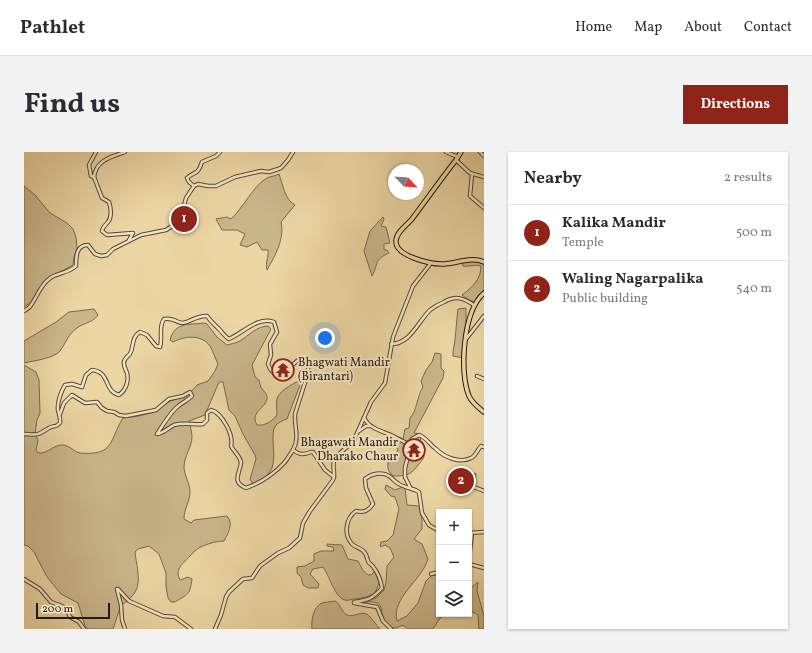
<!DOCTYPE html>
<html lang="en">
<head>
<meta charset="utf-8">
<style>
  body { margin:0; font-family:Vollkorn,serif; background:#f2f2f3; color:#2b2b33 }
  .controls { position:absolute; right:12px; bottom:12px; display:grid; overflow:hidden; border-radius:0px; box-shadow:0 1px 3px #0004 }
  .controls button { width:36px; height:36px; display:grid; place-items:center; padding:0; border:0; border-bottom:1px solid #e1e1e2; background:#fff; color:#2b2b33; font:20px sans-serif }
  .compass { position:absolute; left:364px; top:12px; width:36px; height:36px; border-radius:50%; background:#fff; box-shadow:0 1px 3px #0004; rotate:115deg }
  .scale { position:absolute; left:12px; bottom:10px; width:74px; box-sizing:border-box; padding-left:4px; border:2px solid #241912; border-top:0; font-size:11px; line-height:14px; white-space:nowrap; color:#241912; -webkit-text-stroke:3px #f3e4c4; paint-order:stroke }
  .you { position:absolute; left:301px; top:186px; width:14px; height:14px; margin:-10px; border:3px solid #fff; border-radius:50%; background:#1a73e8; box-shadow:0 0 0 6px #1a73e833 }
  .badge { display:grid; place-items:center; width:26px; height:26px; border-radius:50%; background:#8f2418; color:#fff; font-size:13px; font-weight:700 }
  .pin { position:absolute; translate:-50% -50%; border:2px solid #fff; box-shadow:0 1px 4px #0006 }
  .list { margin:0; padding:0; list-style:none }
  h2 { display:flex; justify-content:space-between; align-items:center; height:52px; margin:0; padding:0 16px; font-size:17px }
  h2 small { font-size:13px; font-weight:400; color:#7c7c81 }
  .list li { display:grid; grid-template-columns:26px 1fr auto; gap:12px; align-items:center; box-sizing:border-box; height:56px; padding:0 16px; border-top:1px solid #e1e1e2 }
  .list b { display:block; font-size:15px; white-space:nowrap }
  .list p { margin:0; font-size:13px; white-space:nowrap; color:#7c7c81 }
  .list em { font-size:13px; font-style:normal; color:#7c7c81 }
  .icon { flex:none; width:22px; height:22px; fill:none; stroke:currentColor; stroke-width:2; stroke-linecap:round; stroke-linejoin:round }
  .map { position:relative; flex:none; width:460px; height:477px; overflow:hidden; border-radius:0px }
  header { display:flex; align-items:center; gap:24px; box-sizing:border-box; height:56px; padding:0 20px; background:#fff; border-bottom:1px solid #e1e1e2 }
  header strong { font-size:19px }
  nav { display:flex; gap:22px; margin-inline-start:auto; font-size:14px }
  .intro { display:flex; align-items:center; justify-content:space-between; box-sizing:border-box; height:96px; padding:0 24px }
  h1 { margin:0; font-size:28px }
  .button { padding:10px 18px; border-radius:0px; background:#8f2418; color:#fff; font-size:14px; font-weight:700 }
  main { display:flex; gap:24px; padding:0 24px }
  aside { flex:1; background:#fff; border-radius:0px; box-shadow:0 1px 3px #0004 }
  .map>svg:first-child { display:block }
</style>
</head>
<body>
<header>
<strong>Pathlet</strong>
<nav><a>Home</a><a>Map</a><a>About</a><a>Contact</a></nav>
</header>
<div class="intro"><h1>Find us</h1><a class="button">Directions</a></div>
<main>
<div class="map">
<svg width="460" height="477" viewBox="0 0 460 477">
  <rect width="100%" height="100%" fill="#ecd6a4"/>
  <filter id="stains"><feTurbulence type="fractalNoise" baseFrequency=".005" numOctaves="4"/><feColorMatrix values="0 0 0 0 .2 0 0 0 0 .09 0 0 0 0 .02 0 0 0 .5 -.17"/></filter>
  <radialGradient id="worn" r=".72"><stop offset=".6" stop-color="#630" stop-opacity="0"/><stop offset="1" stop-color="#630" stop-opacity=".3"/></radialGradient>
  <g fill="#cab68b" stroke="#77684e">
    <path d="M255,22c4,11 6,26 16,31l-14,17c4,16 -6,34 -14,48 -2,-9 2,-12 1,-20h-6l-5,-8 -10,5 -7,-2 5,-11 -8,-4h-15l-6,-11 11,-2 4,2c12,-11 22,-33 36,-41 4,-2 9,-2 12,-4z"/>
    <polygon points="0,34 11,43 26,61 43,71 49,77 52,85 53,96 50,105 49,113 21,128 7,150 0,155"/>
    <path d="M359,65l1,2 -3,7 5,1 4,16 -6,1v6h3l2,3c-16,7 -10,11 -17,23l-8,-25 6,-20z"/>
    <path d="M454,109l6,3v27l-4,3 -5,8 -6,-2 -7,-5c10,-8 19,-15 19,-29 -6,-2 -12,1 -18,0l-1,-4z"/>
    <path d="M442,156v15l-2,12 -1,23 -10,-2v-4c3,-14 3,-29 5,-43z"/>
    <path d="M70,157l4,6c-7,9 -13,7 -21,13 -9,6 -11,15 -17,23 -5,7 -27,10 -36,12v-22l32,-19 13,-10z"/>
    <path d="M180,171l3,1 10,13 10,8c4,-1 9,-2 13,-4 8,-5 17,-15 28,-15l3,3 -19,36 3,12 4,3c1,3 1,6 3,9 2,3 5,4 5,8 1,11 -18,14 -10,28 9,1 15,-4 20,-10 0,-5 -1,-11 0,-16 1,-7 15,-15 22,-18l1,4 -13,34c-3,1 -8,3 -11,6 -7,8 1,30 -4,43 -4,8 -12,13 -18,18l-4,-7 6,-20 -1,-4 -12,-21 -8,-18 -6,-6 -6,-28h-4l-14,33 -16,6c1,5 3,11 3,16 0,10 -8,19 -8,30 0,8 6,16 6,25 0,9 -6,17 -6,27l7,4 3,-3 33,-4c7,8 1,17 -3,25 -7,0 -14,2 -21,5 -6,2 -9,6 -13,10 -6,7 -16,12 -10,24l8,-3 4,2c-2,16 -4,15 -17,23h-4l-3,-4 -2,-12v-13l-7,-19 -10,-8 -11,3 -3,3c3,24 10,39 -14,53l-8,24h-26l-2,-3 -7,-23 -17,-9 -14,-17 -13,-25 -6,-6 -4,-1v-180l12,7 3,8 1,33 -3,7 -2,14 3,6 -2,10 2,3c10,1 16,-9 26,-8 6,1 10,7 16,8 35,3 29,-13 43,-35l16,-2 18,-5 9,-8 23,-9 8,-9 11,-4 7,-10 3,-7c-3,-6 -5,-13 -8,-18 -9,-12 -25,-10 -37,-4l-3,-2c5,-18 18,-15 34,-17z"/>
    <path d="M411,201l6,1v14l3,3 -1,7 -29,55 7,1 -1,8 -5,2 9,8c1,6 -2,8 -5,12 -8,11 -12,12 -26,12 -6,-6 -6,-9 -4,-17l5,-3 4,-6 -4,-9 5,-4 4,2 2,-10 4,-1 1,-10c7,-7 7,-22 13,-31l-2,-6 5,-11 6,-8z"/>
    <path d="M362,333l9,5 8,-3 2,1 2,17 12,1 3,14v9l-8,10 8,5 6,15c-6,21 -37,39 -31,62l10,-5 11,-13 8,-22 5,-5 8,-2v40h7l-6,4 -7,11h-26l-4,-4 -7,3h-4c-2,-2 -5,-5 -7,-7 -7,-14 1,-20 -20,-19l11,-4 8,-8 2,-8 1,-16 7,-9 -4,-9 -5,-3 -4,2 -1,-1 1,-4 6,-1 6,-6 6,-26 -4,-12 -4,-1 -6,-7z"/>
    <path d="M303,392l15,1 6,14 10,2c3,5 6,15 13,14l4,-4 4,12 -4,10c-7,4 -12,5 -20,6 -3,0 -7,2 -10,1 -10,-2 -16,-25 -22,-33l-10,2 -3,5 9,10 -1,4h-10l-5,-3 -2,-8 -4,-4v-6l8,-1 9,-5v-7l7,-3h13l-1,-4 -6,-1z"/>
    <polygon points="454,430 453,439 460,464 460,477 455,477 454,463 449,460 445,460 445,435 448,435"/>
    <path d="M311,449c6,3 6,11 12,14 7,3 15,-5 21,0 4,3 8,10 12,14h-68c-1,-8 1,-22 10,-26 4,-1 9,-1 13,-2z"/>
  </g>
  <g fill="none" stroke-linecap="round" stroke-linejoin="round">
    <g stroke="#564836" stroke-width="4.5">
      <g id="minor">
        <path d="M72,0l-7,13 2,11 3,1c2,-17 17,-20 31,-25"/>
        <polyline points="422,0 434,5"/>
        <polyline points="456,0 460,4"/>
        <polyline points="432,8 446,21 460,25"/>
        <polyline points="448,22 446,44 460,56"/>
        <path d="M70,25l8,21 7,4c2,6 3,15 -1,20 -3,4 -5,4 -6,9l5,4 26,-2 -4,7"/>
        <path d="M170,34l-5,-4 -2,-4c8,-7 11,-3 15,-16l14,-6 4,-4"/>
        <path d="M0,159c3,-2 6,-3 7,-6 6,-8 9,-19 18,-26 7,-6 20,-6 27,-13 0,-9 0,-21 12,-21l7,9 6,2 6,-1 6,-6 28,-14 25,-5 14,-9 6,-23 8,-12 4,-2 10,2h8l19,-9 26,-6 8,1 12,-4 7,-8 5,-8"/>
        <polyline points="442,187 460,164"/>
        <path d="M367,192c19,0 27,-22 39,-34 4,-3 9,-6 14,-8 12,-7 20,-4 31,4"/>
        <polyline points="453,224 460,227"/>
        <path d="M36,262l4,-11 8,-8 13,8 12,-1 5,6 5,3 7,1 5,3 7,1 30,-6 13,-11 14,-3 7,-4 2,4c-5,5 -11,7 -16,12 -8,8 -13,17 -19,26 7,-1 11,-6 17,-9 10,-3 20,0 29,-1l4,-4v-7l4,-3c11,3 23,25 20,36 3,6 10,11 10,17 -1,10 -10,19 5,25 14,-5 28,-14 38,-25 3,-3 6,-9 9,-13"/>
        <path d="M340,266c6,11 18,13 29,18 6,3 11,6 17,9"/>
        <polyline points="335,279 342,274 346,274"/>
        <path d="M0,282c4,0 10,1 14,0 7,-2 10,-8 18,-8l4,-3c1,-4 -1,-8 -2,-13 -1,-7 3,-19 7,-25l7,-1 10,3 4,-12 6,-5c19,2 11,21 27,25 7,-5 10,-14 8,-22 -1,-3 -3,-6 -3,-9 -1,-5 3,-7 6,-10 4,-7 1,-17 10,-22l7,3 9,11 4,1c3,-9 -2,-20 4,-28 9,-2 11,3 18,4 7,0 15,-8 25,-7 4,6 7,8 12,13 4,4 5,7 10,10 14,-6 29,-23 45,-17l3,10 -7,12 1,11 -3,9c8,23 23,0 33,-6l4,1 3,5v9l-13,41c-1,12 5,24 -2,36 7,5 10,5 18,2h2l12,18 9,7"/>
        <path d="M386,335l-5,-10v-9l7,-29 7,-4c8,3 10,9 17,14 8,8 24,15 35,9 5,-2 6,-8 10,-12l3,1"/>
        <polyline points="450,335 450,323 443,323 443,336 450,335 460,339"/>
        <polyline points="445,381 460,380"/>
        <polyline points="445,407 448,381"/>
        <polyline points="445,412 460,416"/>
        <polyline points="407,422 415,420"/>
        <polyline points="0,427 16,437 27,450 38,454 43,458 46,465 55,470 60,477"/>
        <polyline points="101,477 98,468 97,453 93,437 94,437 105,449 139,464 151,465 167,477"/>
        <path d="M191,477l6,-14 5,-18 3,-5 14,-13 9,-1 8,-12 18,-13 11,-5 11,-10 3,-15 7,-12 23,-31c3,-6 -1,-12 1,-19 2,-7 15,-14 20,-21l17,-38 14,-19 8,-46 20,-51 18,-23"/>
        <path d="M367,477l-8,-8 -6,-14 -23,-4v-1c14,-2 18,-3 28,-14 -1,-6 -4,-15 -8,-20 -1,-3 -5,-4 -6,-7 -1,-3 -1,-5 -3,-8 -3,-5 -9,-5 -13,-9 -9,-10 -6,-26 4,-33 8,2 12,0 17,-7l-7,-16 -1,-9c6,-5 17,-8 24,-3 4,2 5,6 10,8 6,4 14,4 20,8l3,21 7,12 10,6"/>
      </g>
    </g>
    <g stroke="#241912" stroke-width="5.5">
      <g id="highway">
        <path d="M437,0l-5,8c-15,19 -29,39 -44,59 -5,6 -16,13 -16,22 -1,15 34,23 46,23 13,0 30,-8 42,-2"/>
        <path d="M460,141c-21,18 -25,79 -15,103 3,7 10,12 15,16"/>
      </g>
    </g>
    <use href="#minor" stroke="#f3e4c4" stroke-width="2.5"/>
    <use href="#highway" stroke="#ecd6a4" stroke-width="3.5"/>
  </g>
  <defs>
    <g id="temple-ring" transform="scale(1.15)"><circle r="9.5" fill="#f3e4c4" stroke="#8f2418" stroke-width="1.5"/><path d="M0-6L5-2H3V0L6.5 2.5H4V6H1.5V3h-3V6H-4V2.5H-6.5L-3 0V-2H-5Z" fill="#8f2418"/></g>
  </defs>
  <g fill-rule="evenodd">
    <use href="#temple-ring" x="259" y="218"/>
    <use href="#temple-ring" x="390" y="298"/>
  </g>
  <g text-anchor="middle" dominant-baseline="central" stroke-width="4" stroke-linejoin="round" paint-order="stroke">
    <g font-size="12" fill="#241912" stroke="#f3e4c4" text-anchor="start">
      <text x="274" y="211">Bhagwati Mandir<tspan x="274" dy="14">(Birantari)</tspan></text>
      <text x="374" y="291" text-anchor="end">Bhagawati Mandir<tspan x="374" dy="14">Dharako Chaur</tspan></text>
    </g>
  </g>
  <rect width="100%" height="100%" filter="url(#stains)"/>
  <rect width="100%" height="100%" fill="url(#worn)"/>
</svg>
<div class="controls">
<button>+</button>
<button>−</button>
<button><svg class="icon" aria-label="layers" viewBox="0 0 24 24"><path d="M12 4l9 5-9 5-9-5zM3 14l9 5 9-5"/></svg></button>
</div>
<svg class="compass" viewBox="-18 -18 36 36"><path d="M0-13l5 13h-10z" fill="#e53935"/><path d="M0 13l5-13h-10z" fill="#7c7c81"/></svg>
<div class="scale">200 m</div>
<div class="you"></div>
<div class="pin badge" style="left:160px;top:67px">1</div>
<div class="pin badge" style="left:437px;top:329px">2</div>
</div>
<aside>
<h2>Nearby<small>2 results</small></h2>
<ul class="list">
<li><span class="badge">1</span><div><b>Kalika Mandir</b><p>Temple</p></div><em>500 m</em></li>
<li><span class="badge">2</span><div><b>Waling Nagarpalika</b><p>Public building</p></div><em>540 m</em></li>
</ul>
</aside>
</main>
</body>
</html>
